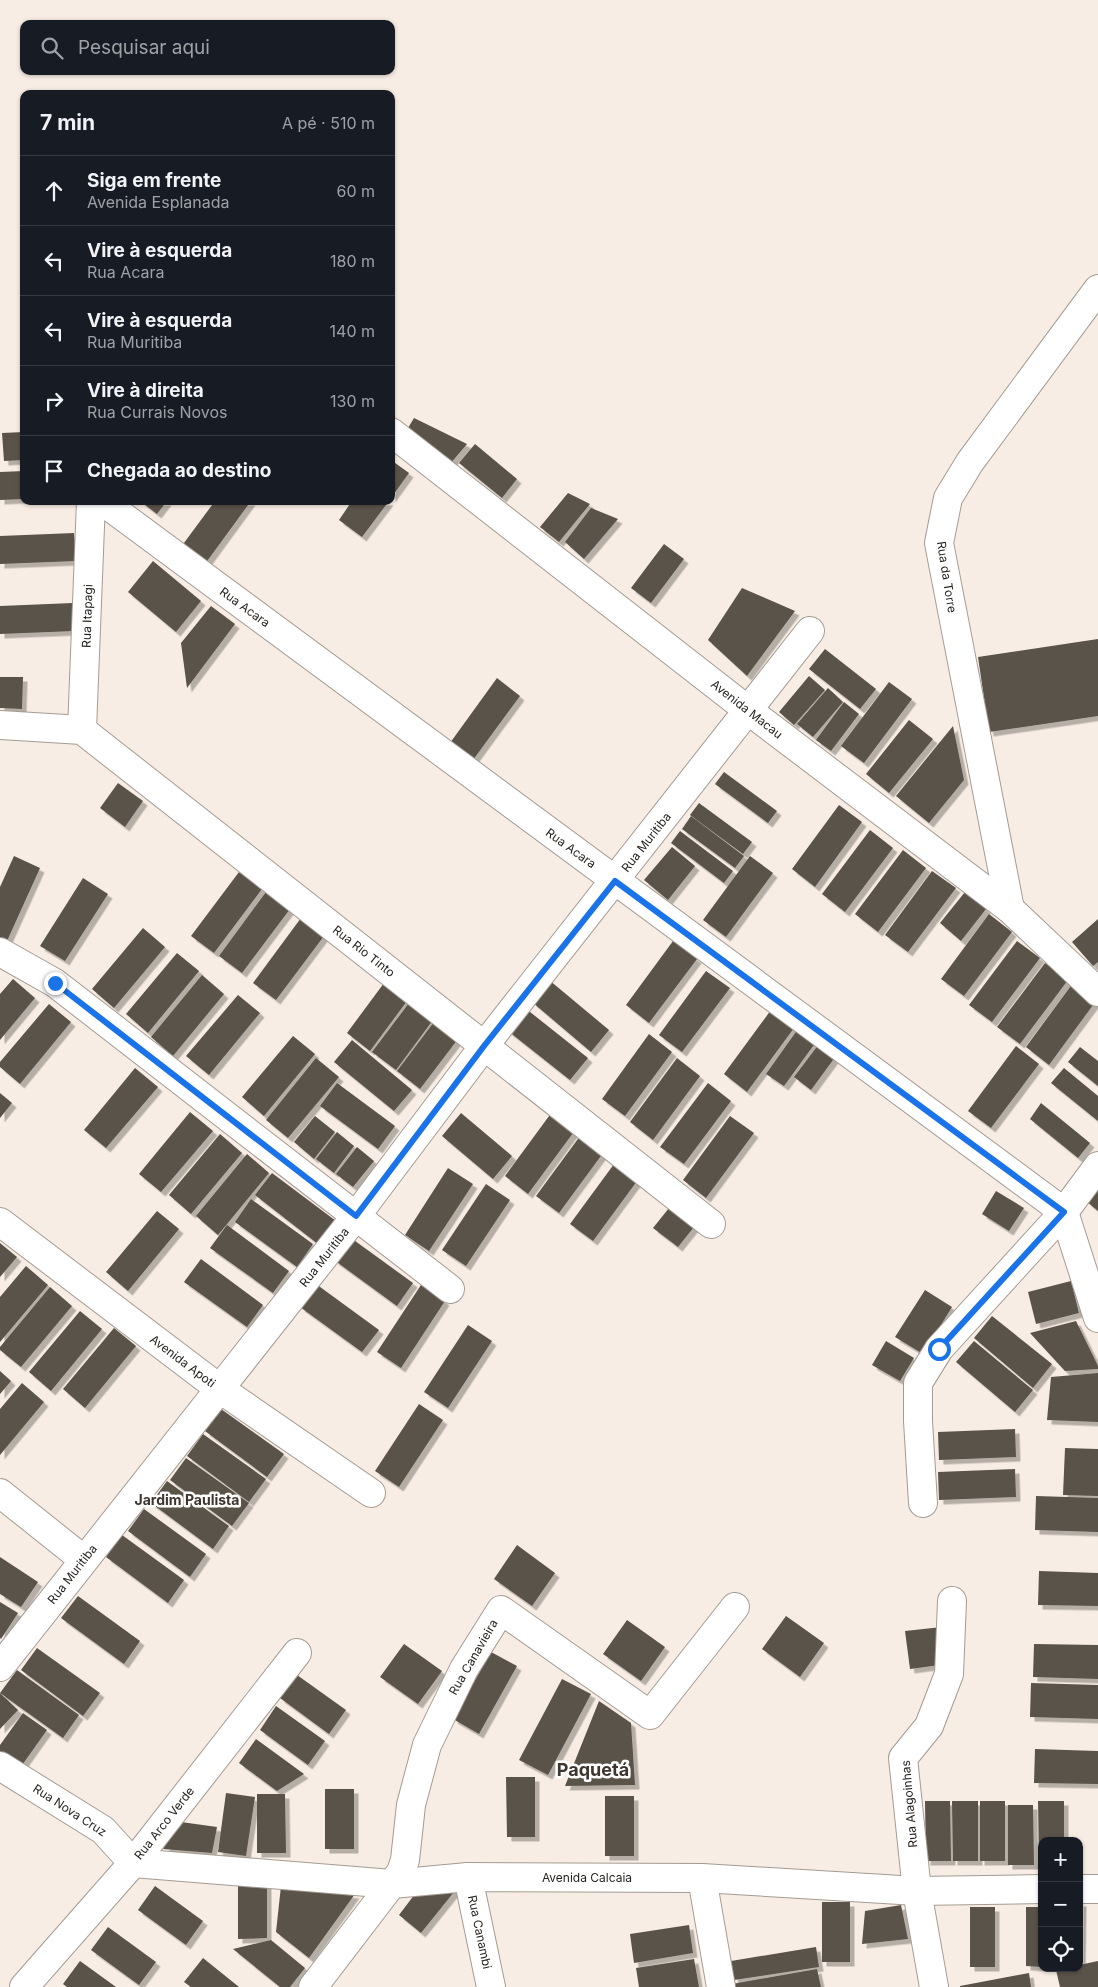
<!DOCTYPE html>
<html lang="pt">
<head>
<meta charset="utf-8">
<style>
  body { margin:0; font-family:Inter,sans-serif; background:#242831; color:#f1f3f6 }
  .controls { position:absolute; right:15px; bottom:15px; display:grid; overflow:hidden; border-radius:10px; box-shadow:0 1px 4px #0004 }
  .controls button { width:45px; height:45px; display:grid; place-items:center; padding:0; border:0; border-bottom:1px solid #363941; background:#171b24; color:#f1f3f6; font:25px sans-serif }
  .stop { position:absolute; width:15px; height:15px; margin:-11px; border:4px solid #1a73e8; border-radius:50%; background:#fff }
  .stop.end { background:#1a73e8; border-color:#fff; box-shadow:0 1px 5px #0008 }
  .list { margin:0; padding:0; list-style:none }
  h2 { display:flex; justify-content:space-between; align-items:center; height:65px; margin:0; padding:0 20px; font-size:21px }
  h2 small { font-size:16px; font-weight:400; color:#9ea1a6 }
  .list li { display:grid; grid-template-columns:32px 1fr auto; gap:15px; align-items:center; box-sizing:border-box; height:70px; padding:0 20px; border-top:1px solid #363941 }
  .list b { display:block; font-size:19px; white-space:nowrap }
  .list p { margin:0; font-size:16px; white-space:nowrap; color:#9ea1a6 }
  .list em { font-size:16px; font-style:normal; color:#9ea1a6 }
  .icon { flex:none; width:28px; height:28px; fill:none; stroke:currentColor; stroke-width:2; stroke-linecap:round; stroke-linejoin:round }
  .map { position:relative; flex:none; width:1098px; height:1987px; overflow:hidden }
  .search { position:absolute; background:#171b24; box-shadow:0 1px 4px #0004; left:20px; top:20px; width:375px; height:55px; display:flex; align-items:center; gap:12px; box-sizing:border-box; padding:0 18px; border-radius:10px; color:#9ea1a6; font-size:19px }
  .panel { position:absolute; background:#171b24; box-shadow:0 1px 4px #0004; left:20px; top:90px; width:375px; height:415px; border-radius:10px }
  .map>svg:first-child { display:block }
</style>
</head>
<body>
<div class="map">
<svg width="1098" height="1987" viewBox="0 0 1098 1987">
  <defs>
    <filter id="shadow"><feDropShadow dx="4.5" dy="4.5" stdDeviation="0" flood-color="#0004"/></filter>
  </defs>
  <rect width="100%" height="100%" fill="#f7ede4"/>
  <g fill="#5a524a" filter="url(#shadow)">
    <polygon points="414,418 467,444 450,464 408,428"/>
    <polygon points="24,432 24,460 4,461 2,433"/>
    <polygon points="475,444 517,479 502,498 459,463"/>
    <polygon points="391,460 409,473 391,498"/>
    <polygon points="24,471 24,499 0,500 0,472"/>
    <polygon points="568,493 590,504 559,542 540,527"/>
    <polygon points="140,501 167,501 157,514"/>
    <polygon points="215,501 251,501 205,564 181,547"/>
    <polygon points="352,501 389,501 362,537 339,520"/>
    <polygon points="591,508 618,519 584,559 565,542"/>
    <polygon points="74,533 76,561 0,564 0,536"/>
    <polygon points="664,544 684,559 651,603 631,588"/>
    <polygon points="153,561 201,601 176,632 128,592"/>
    <polygon points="742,588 795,611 747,676 708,640"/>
    <polygon points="73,603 74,631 0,634 0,606"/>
    <polygon points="211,606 235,624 187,688 181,643"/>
    <polygon points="1098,639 1098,716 989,732 978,657"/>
    <polygon points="825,649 876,689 860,709 809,669"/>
    <polygon points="809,676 825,690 794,725 779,712"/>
    <polygon points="0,677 23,677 22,709 0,708"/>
    <polygon points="497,678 520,696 473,760 450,743"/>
    <polygon points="889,682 912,699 864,763 841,746"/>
    <polygon points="828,688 843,702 813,737 797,724"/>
    <polygon points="844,702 859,714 831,751 816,740"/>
    <polygon points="909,720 933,739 889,793 866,774"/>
    <polygon points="953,726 964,780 929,823 896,796"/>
    <polygon points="724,772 777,811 768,823 715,784"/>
    <polygon points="118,783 143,801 125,827 100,808"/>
    <polygon points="699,803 752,842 743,854 690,815"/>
    <polygon points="839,805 862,822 815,887 792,869"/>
    <polygon points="691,816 744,856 735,868 682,829"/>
    <polygon points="870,830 893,848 845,912 822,894"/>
    <polygon points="680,831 733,871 724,883 671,843"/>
    <polygon points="672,847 695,866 668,900 644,880"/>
    <polygon points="903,850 926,868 878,932 855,914"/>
    <polygon points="14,856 40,868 7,941 0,938 0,887"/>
    <polygon points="750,856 773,873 726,937 703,920"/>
    <polygon points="932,871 956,888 908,952 885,935"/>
    <polygon points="239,872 262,889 214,953 191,936"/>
    <polygon points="83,878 108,894 65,961 40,946"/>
    <polygon points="266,892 290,909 242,973 219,956"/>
    <polygon points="965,892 986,909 961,941 940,923"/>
    <polygon points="989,914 1012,932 964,996 941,979"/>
    <polygon points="301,918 324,936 276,1000 253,983"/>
    <polygon points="1098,919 1098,962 1093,966 1072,942"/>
    <polygon points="143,928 165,947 114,1008 92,989"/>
    <polygon points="673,941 697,959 649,1023 626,1005"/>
    <polygon points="1017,941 1040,958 992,1022 969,1005"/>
    <polygon points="177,953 199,971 148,1033 126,1014"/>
    <polygon points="1045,963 1068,980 1020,1044 997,1027"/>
    <polygon points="706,971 730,988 682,1052 659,1035"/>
    <polygon points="202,975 224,994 173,1056 151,1037"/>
    <polygon points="13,979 35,998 0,1040 0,994"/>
    <polygon points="387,979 410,997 370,1051 347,1033"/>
    <polygon points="549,980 609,1030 591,1052 532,1002"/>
    <polygon points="1073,983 1096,1001 1049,1065 1026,1047"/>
    <polygon points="238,995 260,1013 209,1075 186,1056"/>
    <polygon points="412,999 436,1016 396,1070 372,1052"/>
    <polygon points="49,1004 71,1022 20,1084 0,1067 0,1062"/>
    <polygon points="525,1008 588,1058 570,1080 508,1031"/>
    <polygon points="771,1010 794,1028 747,1092 724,1074"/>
    <polygon points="437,1018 461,1035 420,1089 397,1071"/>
    <polygon points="798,1029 816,1042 784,1086 766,1074"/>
    <polygon points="649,1034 672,1052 625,1116 602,1099"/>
    <polygon points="293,1036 315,1054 264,1116 242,1097"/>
    <polygon points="352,1040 412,1090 394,1111 334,1062"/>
    <polygon points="819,1044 836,1056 811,1090 794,1077"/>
    <polygon points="1016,1046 1039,1064 991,1128 968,1111"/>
    <polygon points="1080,1047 1098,1061 1098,1086 1068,1062"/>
    <polygon points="316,1058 339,1077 288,1138 266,1120"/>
    <polygon points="677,1058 700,1076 653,1140 630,1122"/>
    <polygon points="135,1068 158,1087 106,1148 84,1130"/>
    <polygon points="1064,1068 1098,1096 1098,1121 1051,1083"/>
    <polygon points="337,1083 395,1126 378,1149 320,1106"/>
    <polygon points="708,1083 731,1101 684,1164 660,1147"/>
    <polygon points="0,1093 12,1103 0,1118"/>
    <polygon points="1041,1103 1090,1143 1078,1158 1030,1119"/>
    <polygon points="190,1112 213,1131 161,1192 139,1174"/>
    <polygon points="552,1112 576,1129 528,1194 505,1176"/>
    <polygon points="461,1113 512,1156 493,1179 442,1136"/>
    <polygon points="315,1116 335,1132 314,1159 294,1142"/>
    <polygon points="730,1116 754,1133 706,1198 683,1180"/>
    <polygon points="337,1132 354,1146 334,1173 316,1159"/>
    <polygon points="583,1132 606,1149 559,1213 536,1196"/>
    <polygon points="220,1134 242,1153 191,1214 169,1195"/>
    <polygon points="357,1147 374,1161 353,1187 336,1174"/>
    <polygon points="247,1154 269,1173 218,1235 196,1216"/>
    <polygon points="617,1160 640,1177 593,1241 570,1224"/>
    <polygon points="448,1168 473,1184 429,1251 405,1235"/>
    <polygon points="272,1173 336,1221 318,1244 255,1195"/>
    <polygon points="486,1184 510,1200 466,1266 442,1250"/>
    <polygon points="1098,1186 1098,1211 1086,1201"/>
    <polygon points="996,1191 1024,1208 1009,1231 982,1214"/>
    <polygon points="251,1199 313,1244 297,1267 235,1222"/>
    <polygon points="673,1203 698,1222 678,1247 653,1228"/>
    <polygon points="157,1211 179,1229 128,1291 106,1272"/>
    <polygon points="227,1225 289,1271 273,1293 210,1248"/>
    <polygon points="351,1238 413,1283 397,1306 334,1260"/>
    <polygon points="0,1243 17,1257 0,1277"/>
    <polygon points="201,1259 263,1305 247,1327 184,1282"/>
    <polygon points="26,1266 48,1285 0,1342 0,1297"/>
    <polygon points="1071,1281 1079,1313 1036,1324 1028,1292"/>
    <polygon points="316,1284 379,1330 362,1352 300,1307"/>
    <polygon points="421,1285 445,1301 401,1368 377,1352"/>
    <polygon points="50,1287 72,1306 21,1367 0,1350 0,1347"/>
    <polygon points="925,1290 952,1307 923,1354 895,1337"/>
    <polygon points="80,1311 102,1329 51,1391 29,1372"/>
    <polygon points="992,1316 1052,1364 1033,1388 974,1338"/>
    <polygon points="1076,1321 1098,1366 1098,1369 1065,1371 1030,1333"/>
    <polygon points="468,1325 492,1341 448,1408 424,1392"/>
    <polygon points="114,1328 136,1346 85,1408 63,1389"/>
    <polygon points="886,1341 914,1358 900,1381 872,1365"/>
    <polygon points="974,1341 1033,1390 1015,1412 956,1362"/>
    <polygon points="0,1371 11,1381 0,1394"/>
    <polygon points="1098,1373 1098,1422 1047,1420 1051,1377"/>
    <polygon points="22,1383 44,1402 0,1455 0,1409"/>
    <polygon points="419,1404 443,1420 399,1487 375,1471"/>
    <polygon points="221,1409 284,1454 267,1477 205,1431"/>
    <polygon points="1015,1429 1016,1457 939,1460 938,1432"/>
    <polygon points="203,1434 266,1479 249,1502 187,1456"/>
    <polygon points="1065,1448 1098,1449 1098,1496 1063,1495"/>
    <polygon points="186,1458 249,1503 232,1526 170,1480"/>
    <polygon points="1015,1469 1016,1497 939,1500 938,1472"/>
    <polygon points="167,1481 229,1526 213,1549 151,1503"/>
    <polygon points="1036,1496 1098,1498 1098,1532 1035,1530"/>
    <polygon points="144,1509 206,1554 190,1577 128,1531"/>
    <polygon points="122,1535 184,1580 168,1603 106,1557"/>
    <polygon points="517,1545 555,1573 532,1606 494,1579"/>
    <polygon points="0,1557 38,1582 21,1607 0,1594"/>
    <polygon points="1039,1571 1098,1573 1098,1606 1038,1605"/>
    <polygon points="78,1596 140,1641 124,1664 61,1618"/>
    <polygon points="0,1602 18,1613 1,1639 0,1638"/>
    <polygon points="786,1616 824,1643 800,1677 762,1649"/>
    <polygon points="627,1620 665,1647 641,1681 603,1654"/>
    <polygon points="942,1627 947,1664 910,1669 905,1631"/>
    <polygon points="404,1644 442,1671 418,1704 380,1677"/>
    <polygon points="1034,1644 1098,1645 1098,1679 1033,1677"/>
    <polygon points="37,1648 100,1693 83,1716 21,1670"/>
    <polygon points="491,1652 517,1666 479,1734 453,1719"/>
    <polygon points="17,1670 79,1715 63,1738 0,1693"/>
    <polygon points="297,1675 346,1710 329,1734 280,1698"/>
    <polygon points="562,1679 591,1694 548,1775 519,1760"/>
    <polygon points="1031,1683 1098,1685 1098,1719 1030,1717"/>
    <polygon points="0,1693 18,1710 0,1729"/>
    <polygon points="599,1701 631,1723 635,1785 565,1786"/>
    <polygon points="276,1706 325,1741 308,1765 260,1730"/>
    <polygon points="23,1713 47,1730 20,1768 0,1754 0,1745"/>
    <polygon points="256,1739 304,1774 277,1791 239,1763"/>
    <polygon points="1035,1749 1098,1751 1098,1784 1034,1783"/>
    <polygon points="506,1777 535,1777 535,1837 507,1837"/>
    <rect x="325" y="1789" width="29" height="60"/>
    <polygon points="226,1793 255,1797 246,1856 218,1852"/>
    <polygon points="257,1794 285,1794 286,1853 257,1853"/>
    <rect x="605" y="1796" width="29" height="60"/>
    <polygon points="925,1801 950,1801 951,1861 926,1861"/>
    <polygon points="952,1801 978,1801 978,1861 953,1861"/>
    <rect x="980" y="1801" width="25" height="60"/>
    <polygon points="1038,1801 1064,1801 1064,1841 1042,1841 1042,1860 1039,1860"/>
    <polygon points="1008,1805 1033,1805 1034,1865 1008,1865"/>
    <polygon points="181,1822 217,1827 212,1853 163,1849"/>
    <polygon points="238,1879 267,1879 267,1938 238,1939"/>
    <polygon points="155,1886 203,1921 186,1945 138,1910"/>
    <polygon points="281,1886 355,1894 309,1958 276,1932"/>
    <polygon points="458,1887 421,1933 399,1915 418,1890"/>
    <rect x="822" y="1902" width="28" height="60"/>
    <polygon points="1079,1902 1082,1902 1081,1961 1079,1961"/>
    <polygon points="901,1905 908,1939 862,1944 865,1911"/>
    <rect x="970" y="1907" width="25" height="60"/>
    <polygon points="1026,1907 1042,1907 1042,1967 1026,1966"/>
    <polygon points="689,1925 693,1953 634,1963 630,1934"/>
    <polygon points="108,1927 156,1962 139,1985 91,1950"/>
    <polygon points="271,1940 305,1968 290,1987 280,1987 233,1949"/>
    <polygon points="816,1947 819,1967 734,1980 731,1961"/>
    <polygon points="203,1958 239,1987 191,1987 184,1982"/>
    <polygon points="694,1959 699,1987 639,1987 636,1968"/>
    <polygon points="80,1961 116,1987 67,1987 63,1984"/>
    <polygon points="1098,1961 1098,1987 1060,1987 1056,1970 1079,1968 1079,1965"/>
    <polygon points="817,1969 821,1987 733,1987 732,1984"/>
    <polygon points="1029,1973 1031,1987 960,1987 960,1986"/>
  </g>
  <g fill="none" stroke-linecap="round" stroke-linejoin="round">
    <g stroke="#a49b92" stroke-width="30">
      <g id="minor">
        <polyline points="391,432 749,711 1010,909 1098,992"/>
        <polyline points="102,501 1064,1212 1098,1318"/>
        <polyline points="0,725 82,730 711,1224"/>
        <polyline points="82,730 91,501"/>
        <polyline points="1010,909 939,543 948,498 970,462 1098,289"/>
        <polyline points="0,952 55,983 450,1289"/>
        <polyline points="0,1222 220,1389 371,1493"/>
        <polyline points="0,1493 84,1560"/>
        <polyline points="923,1503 918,1421 918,1383 939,1349 1064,1212 1098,1166"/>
        <polyline points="0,1667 356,1216 484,1046 810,631"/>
        <polyline points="0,1766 103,1830 133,1863"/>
        <polyline points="133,1863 392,1884 468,1877 702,1878 917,1891 1042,1889"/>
        <polyline points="468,1877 491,1987"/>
        <polyline points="702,1878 721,1987"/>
        <polyline points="1079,1889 1098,1889"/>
        <polyline points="24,1987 133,1863 297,1653"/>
        <polyline points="313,1987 401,1872 405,1860 411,1805 427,1745 464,1669 501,1610 650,1715 735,1607"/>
        <polyline points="934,1987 917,1891 903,1758 929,1726 949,1674 952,1601"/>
      </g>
    </g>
    <use href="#minor" stroke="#fff" stroke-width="28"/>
  </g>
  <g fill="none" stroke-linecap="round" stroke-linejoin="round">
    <polyline stroke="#1a73e8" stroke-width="6" points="55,983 356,1216 484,1046 615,881 1064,1212 939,1349"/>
  </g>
  <g text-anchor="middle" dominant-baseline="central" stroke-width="5" stroke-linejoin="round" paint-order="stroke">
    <g font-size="12" fill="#221e1b" stroke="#fff">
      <text transform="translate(947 577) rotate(81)">Rua da Torre</text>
      <text transform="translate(245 607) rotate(36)">Rua Acara</text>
      <text transform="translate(87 616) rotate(-88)">Rua Itapagi</text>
      <text transform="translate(747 709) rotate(38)">Avenida Macau</text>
      <text transform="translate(646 842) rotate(-52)">Rua Muritiba</text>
      <text transform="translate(571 848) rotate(36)">Rua Acara</text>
      <text transform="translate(364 951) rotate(38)">Rua Rio Tinto</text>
      <text transform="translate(324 1257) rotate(-52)">Rua Muritiba</text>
      <text transform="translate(183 1361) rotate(37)">Avenida Apoti</text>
      <text transform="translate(72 1574) rotate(-52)">Rua Muritiba</text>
      <text transform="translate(473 1657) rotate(-60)">Rua Canavieira</text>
      <text transform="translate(909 1804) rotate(-95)">Rua Alagoinhas</text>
      <text transform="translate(70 1810) rotate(33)">Rua Nova Cruz</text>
      <text transform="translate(164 1823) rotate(-52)">Rua Arco Verde</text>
      <text x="587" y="1877">Avenida Calcaia</text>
      <text transform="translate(480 1932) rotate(78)">Rua Canambi</text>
    </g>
    <g font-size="14" font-weight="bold" fill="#3d352e" stroke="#fff">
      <text x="187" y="1499">Jardim Paulista</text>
    </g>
    <g font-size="18" font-weight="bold" fill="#3d352e" stroke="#fff">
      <text x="593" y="1769">Paquetá</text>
    </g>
  </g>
</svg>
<div class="controls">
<button>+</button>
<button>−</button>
<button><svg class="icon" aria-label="locate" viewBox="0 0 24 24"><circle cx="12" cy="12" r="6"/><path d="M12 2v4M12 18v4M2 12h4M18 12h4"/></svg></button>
</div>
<div class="stop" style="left:939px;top:1349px"></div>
<div class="stop end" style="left:55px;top:983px"></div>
<div class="search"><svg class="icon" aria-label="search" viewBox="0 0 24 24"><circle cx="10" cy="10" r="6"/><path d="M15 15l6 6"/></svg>Pesquisar aqui</div>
<section class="panel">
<h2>7 min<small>A pé · 510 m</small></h2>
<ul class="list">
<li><svg class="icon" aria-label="ahead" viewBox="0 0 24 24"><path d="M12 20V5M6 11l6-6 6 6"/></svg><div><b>Siga em frente</b><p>Avenida Esplanada</p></div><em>60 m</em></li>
<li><svg class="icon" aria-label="left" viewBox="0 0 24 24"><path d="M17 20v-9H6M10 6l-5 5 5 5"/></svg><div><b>Vire à esquerda</b><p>Rua Acara</p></div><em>180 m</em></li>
<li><svg class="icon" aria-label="left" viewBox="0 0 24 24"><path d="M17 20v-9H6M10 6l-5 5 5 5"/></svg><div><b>Vire à esquerda</b><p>Rua Muritiba</p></div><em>140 m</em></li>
<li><svg class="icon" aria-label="right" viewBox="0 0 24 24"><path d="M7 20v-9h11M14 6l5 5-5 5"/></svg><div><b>Vire à direita</b><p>Rua Currais Novos</p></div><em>130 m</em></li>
<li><svg class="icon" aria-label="arrive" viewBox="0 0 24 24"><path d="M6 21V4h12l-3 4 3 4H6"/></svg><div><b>Chegada ao destino</b></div></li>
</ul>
</section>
</div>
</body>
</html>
